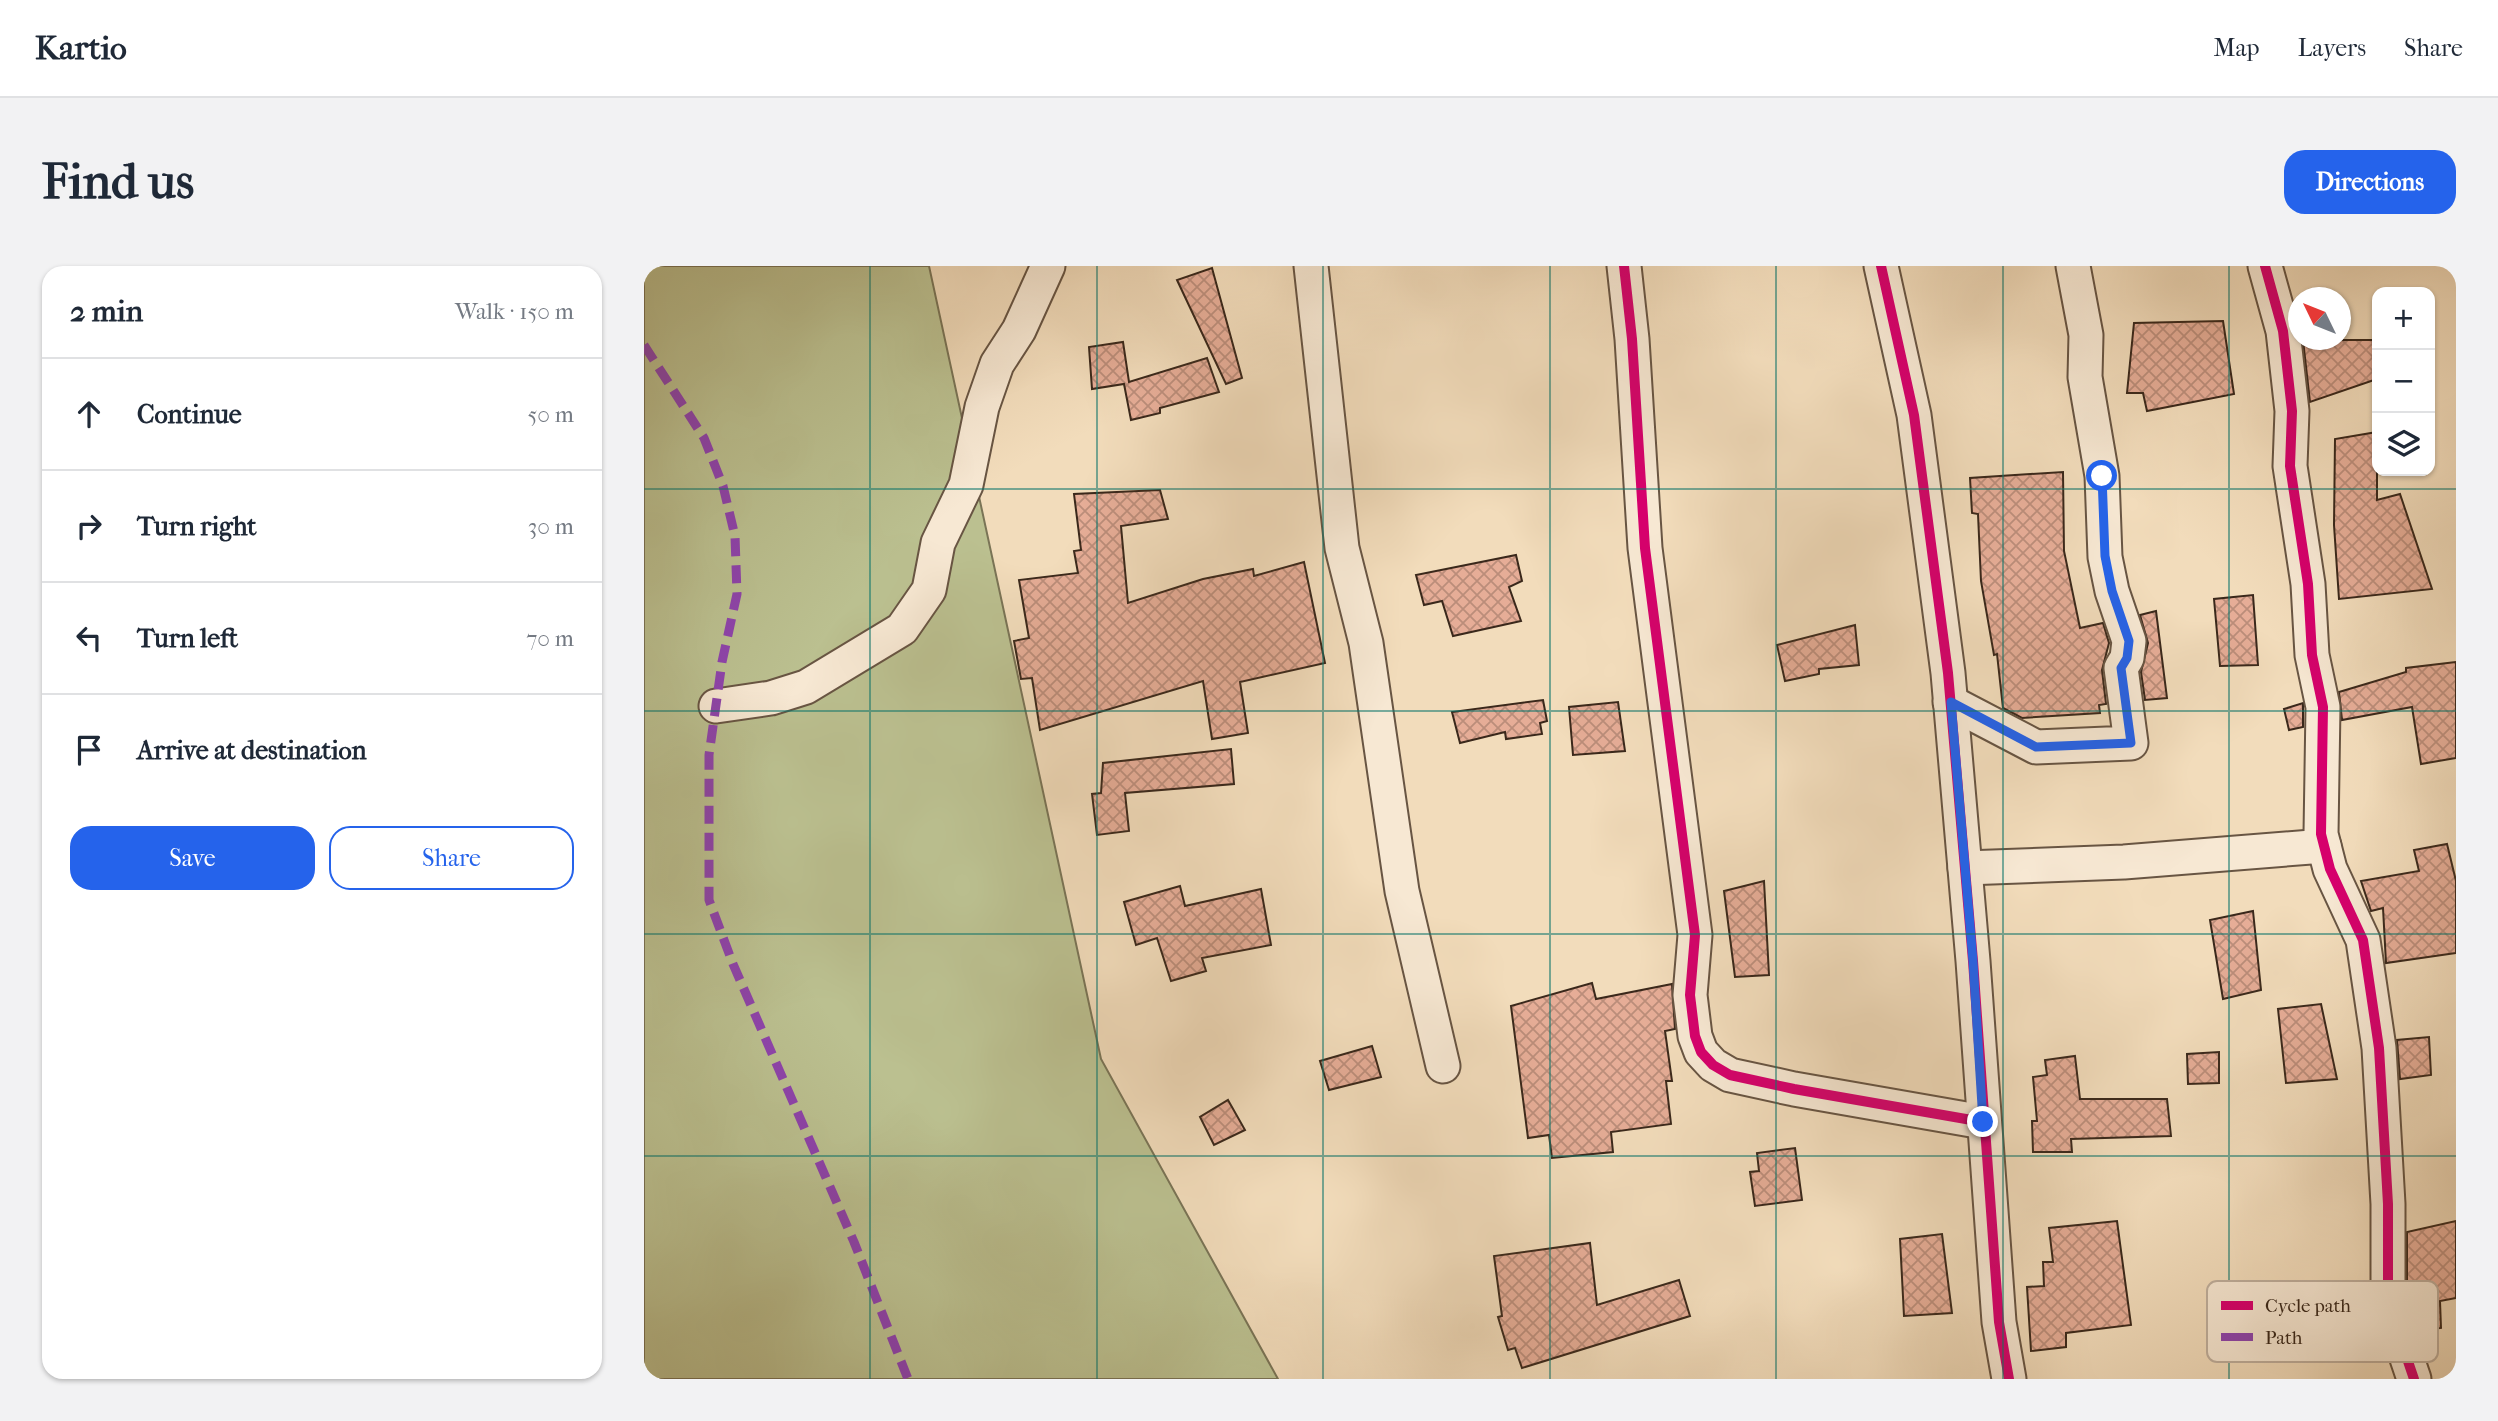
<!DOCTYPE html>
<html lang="en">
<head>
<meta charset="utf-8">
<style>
  body { margin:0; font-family:"IM FELL French Canon",serif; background:#f2f2f3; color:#1f2937 }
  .controls { position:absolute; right:21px; top:21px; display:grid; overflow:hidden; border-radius:14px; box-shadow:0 2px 5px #0004 }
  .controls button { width:63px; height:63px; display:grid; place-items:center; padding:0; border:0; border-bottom:2px solid #e0e1e3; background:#fff; color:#1f2937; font:35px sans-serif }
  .compass { position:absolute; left:1644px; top:21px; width:63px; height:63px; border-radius:50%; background:#fff; box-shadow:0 2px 5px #0004; rotate:313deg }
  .stop { position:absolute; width:21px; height:21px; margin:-16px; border:5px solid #2563eb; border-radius:50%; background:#fff }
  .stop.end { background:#2563eb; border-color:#fff; box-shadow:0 2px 7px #0008 }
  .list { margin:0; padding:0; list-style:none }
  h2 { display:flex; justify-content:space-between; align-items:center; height:91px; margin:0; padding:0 28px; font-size:30px }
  h2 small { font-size:23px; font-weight:400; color:#747a83 }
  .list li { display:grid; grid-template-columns:46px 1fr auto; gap:21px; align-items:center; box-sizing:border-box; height:112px; padding:0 28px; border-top:2px solid #e0e1e3 }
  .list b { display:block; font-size:26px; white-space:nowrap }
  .list em { font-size:23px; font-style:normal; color:#747a83 }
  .actions { display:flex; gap:14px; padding:21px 28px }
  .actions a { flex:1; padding:16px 0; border:2px solid #2563eb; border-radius:21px; text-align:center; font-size:24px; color:#2563eb }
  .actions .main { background:#2563eb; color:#fff }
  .icon { flex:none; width:38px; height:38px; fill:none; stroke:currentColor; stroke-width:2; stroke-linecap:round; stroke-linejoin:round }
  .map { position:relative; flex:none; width:1812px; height:1113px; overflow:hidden; border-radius:21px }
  header { display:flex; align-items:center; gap:42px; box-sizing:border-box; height:98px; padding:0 35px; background:#fff; border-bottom:2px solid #e0e1e3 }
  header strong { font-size:33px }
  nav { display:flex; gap:38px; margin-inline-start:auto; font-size:24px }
  .intro { display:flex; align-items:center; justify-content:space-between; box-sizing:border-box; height:168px; padding:0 42px }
  h1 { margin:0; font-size:49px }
  .button { padding:18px 32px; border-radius:21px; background:#2563eb; color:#fff; font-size:24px; font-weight:700 }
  main { display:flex; gap:42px; padding:0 42px }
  aside { flex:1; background:#fff; border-radius:21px; box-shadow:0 2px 5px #0004 }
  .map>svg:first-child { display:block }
</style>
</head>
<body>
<header>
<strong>Kartio</strong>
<nav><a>Map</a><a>Layers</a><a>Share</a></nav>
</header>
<div class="intro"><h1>Find us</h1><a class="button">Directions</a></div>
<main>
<aside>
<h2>2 min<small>Walk · 150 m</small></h2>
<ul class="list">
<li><svg class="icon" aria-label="ahead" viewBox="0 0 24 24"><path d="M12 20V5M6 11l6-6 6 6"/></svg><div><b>Continue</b></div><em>50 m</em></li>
<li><svg class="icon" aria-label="right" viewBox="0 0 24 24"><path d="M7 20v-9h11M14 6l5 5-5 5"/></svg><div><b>Turn right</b></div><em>30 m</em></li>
<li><svg class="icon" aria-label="left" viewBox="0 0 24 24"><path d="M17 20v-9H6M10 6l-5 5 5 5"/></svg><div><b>Turn left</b></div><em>70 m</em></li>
<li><svg class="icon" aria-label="arrive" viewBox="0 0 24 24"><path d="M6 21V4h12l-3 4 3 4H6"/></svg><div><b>Arrive at destination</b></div></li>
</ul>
<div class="actions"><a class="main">Save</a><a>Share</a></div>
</aside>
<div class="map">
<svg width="1812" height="1113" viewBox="0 0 1812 1113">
  <defs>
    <pattern id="building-cross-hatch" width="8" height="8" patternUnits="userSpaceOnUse" patternTransform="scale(1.75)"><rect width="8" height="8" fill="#e6ad97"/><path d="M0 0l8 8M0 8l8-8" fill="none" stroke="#bb8d7a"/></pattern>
  </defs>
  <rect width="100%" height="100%" fill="#f2dcbb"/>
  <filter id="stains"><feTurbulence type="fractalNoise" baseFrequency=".00286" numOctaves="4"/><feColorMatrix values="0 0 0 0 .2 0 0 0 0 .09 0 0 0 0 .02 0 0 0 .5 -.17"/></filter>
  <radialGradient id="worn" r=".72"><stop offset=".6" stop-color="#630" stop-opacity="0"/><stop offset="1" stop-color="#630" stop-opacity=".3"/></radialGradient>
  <polygon fill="#bbc090" stroke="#7a7456" stroke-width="2" points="0,0 285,0 457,793 634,1113 0,1113"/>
  <g fill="url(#building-cross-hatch)" stroke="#3a281b" stroke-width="2">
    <polygon points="568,2 598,112 582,118 533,14"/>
    <polygon points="1579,55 1590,128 1503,145 1499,127 1483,127 1490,57"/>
    <polygon points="1659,74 1733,74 1733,113 1666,136"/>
    <polygon points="479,76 485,116 563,92 575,126 516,142 516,147 487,154 480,118 448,123 445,81"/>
    <polygon points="1733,166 1733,234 1756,228 1788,323 1695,333 1690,259 1691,173"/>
    <polygon points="1419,206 1420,285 1436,362 1459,357 1465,377 1458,404 1462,438 1455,439 1456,447 1378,452 1359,442 1353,388 1350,389 1337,315 1334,248 1328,247 1326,212"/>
    <polygon points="516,224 524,253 477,260 484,337 559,313 609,303 610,310 660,296 681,397 596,416 604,467 568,473 559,415 396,464 388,412 377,413 370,375 385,372 375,314 434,307 430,285 437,284 430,228"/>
    <polygon points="872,289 878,315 865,321 877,355 809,370 798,335 780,339 772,309"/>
    <polygon points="1609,329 1614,399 1576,400 1570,333"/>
    <polygon points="1512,345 1523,432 1501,434 1497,406 1504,377 1496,349"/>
    <polygon points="1211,359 1215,399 1175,403 1175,408 1141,415 1133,379"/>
    <polygon points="1812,396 1812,492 1777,498 1768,441 1698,454 1695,426 1762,406 1762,402"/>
    <polygon points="899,434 903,455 896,457 898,468 862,473 861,466 816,477 808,446"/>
    <polygon points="974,436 981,485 929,489 925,441"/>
    <polygon points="1659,437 1659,461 1645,464 1640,443"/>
    <polygon points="587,483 590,518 481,527 485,565 453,569 448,528 457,527 459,497"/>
    <polygon points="1803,578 1812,615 1812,687 1742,697 1739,642 1727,645 1717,615 1775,605 1770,584"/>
    <polygon points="1120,615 1125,709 1091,711 1080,625"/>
    <polygon points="536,620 541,640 617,623 627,679 558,692 562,705 527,715 513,672 492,679 480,636"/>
    <polygon points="1609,645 1617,724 1579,733 1566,654"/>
    <polygon points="948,717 952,733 1028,718 1031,763 1021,765 1028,815 1022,815 1027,858 967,866 969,886 908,892 905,869 884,872 867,740"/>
    <polygon points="1677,738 1693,813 1642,817 1634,743"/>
    <polygon points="1785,771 1787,809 1756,813 1753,774"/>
    <polygon points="728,780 737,811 685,824 676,795"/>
    <polygon points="1575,786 1575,817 1544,818 1543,788"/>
    <polygon points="1431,790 1436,833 1523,833 1527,870 1427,873 1428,886 1389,886 1388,855 1393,855 1389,811 1403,809 1401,794"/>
    <polygon points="584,834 601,864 570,879 556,851"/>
    <polygon points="1151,882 1158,934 1111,940 1106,906 1115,905 1113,887"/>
    <polygon points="1473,955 1487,1059 1422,1067 1422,1081 1387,1085 1383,1021 1400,1020 1399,996 1409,996 1405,962"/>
    <polygon points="1812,955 1812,1032 1796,1035 1797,1062 1774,1065 1763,1021 1763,966"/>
    <polygon points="1298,968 1308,1047 1260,1050 1256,973"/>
    <polygon points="946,977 953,1039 1035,1014 1046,1050 878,1102 871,1082 864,1084 854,1051 858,1050 850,990"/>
  </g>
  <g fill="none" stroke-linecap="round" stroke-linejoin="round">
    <g stroke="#685543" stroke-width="37">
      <g id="street">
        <polyline points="667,0 698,282 722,377 758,625 799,800"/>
        <polyline points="980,0 988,73 1001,282 1051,669 1046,729 1051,770 1057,786 1069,799 1086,809 1150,823 1339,856"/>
        <polyline points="1237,0 1270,149 1304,407 1329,695 1355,1056 1365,1113"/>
        <polyline points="1621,0 1639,65 1648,145 1646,200 1664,318 1668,389 1679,441 1677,568 1686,603 1719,674 1735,782 1744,938 1744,1022 1748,1048 1770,1113"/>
        <polyline points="1306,436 1392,481 1487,477 1477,402 1483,392 1485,375 1468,325 1461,291 1458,210 1441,111 1442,69 1429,0"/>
        <polyline points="72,440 127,432 162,421 258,363 285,324 294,277 322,219 338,141 353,98 375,64 404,0"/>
        <polyline points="1321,602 1480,596 1680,580"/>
      </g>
    </g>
    <use href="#street" stroke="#f7e8d3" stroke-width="33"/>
    <polyline stroke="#8e44ad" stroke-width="9" stroke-dasharray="18 9" stroke-linecap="butt" points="0,79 60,172 79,220 91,270 93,328 78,396 65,489 65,634 89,698 210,976 264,1113"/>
    <g stroke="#f7e8d3" stroke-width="15">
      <g id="cycleway">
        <polyline points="980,0 988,73 1001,282 1051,669 1046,729 1051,770 1057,786 1069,799 1086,809 1150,823 1339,856"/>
        <polyline points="1237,0 1270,149 1304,407 1329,695 1355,1056 1365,1113"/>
        <polyline points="1621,0 1639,65 1648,145 1646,200 1664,318 1668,389 1679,441 1677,568 1686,603 1719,674 1735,782 1744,938 1744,1022 1748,1048 1770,1113"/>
      </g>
    </g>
    <use href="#cycleway" stroke="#d6006c" stroke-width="10"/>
  </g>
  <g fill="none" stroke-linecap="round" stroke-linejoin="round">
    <polyline stroke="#2563eb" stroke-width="9" points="1339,856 1329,695 1307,436 1392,481 1487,477 1477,402 1483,392 1485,375 1468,325 1461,290 1458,210"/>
  </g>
  <path fill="none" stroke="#0f766e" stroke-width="2" stroke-opacity="0.55" d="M226,0v1113M453,0v1113M679,0v1113M906,0v1113M1132,0v1113M1359,0v1113M1585,0v1113M0,223h1812M0,445h1812M0,668h1812M0,890h1812"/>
  <rect x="1563" y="1015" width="231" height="81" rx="10" fill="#f7e8d3" stroke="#beae9c" stroke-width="2"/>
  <rect x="1577" y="1035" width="32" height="9" fill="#d6006c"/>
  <rect x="1577" y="1067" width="32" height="8" fill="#8e44ad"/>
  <g font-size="19" fill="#3a281b">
    <text x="1621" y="1046">Cycle path</text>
    <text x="1621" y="1078">Path</text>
  </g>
  <rect width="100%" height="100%" filter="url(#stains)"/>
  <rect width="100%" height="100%" fill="url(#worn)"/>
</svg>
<div class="controls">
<button>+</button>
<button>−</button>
<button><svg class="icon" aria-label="layers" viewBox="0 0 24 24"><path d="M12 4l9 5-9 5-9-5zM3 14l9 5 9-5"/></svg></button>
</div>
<svg class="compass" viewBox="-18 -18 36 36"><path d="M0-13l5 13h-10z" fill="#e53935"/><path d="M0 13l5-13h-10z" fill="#747a83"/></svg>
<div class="stop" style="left:1458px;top:210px"></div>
<div class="stop end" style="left:1339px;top:856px"></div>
</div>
</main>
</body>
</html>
